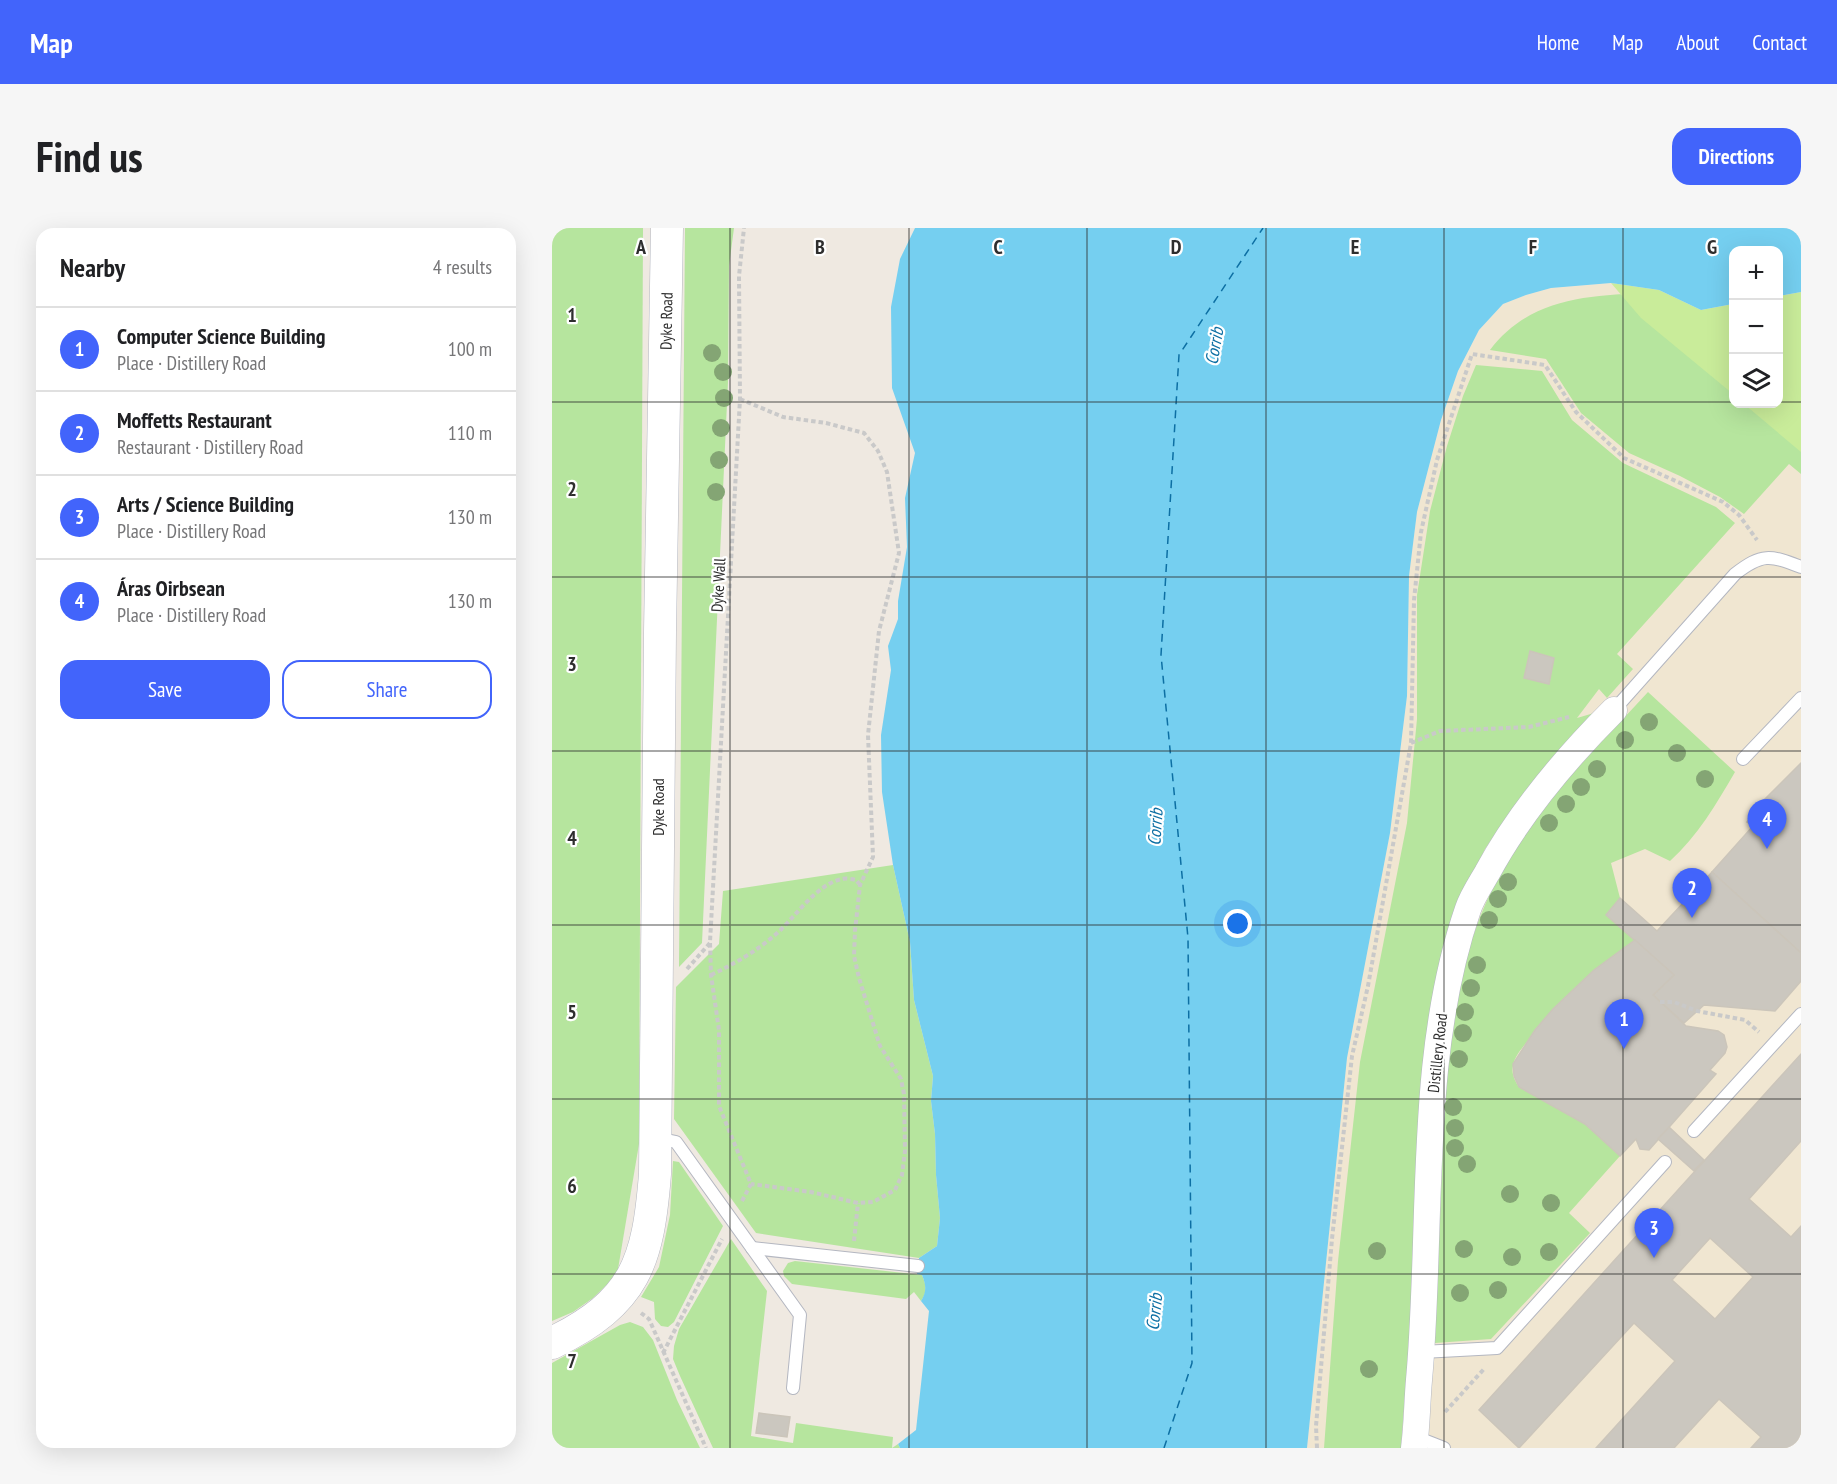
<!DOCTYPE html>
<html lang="en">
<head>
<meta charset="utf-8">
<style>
  body { margin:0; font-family:"PT Sans Narrow",sans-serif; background:#f6f6f6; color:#202124 }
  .controls { position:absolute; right:18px; top:18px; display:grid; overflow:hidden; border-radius:12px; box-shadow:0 6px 24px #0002 }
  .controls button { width:54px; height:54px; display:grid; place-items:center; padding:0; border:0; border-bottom:2px solid #e0e0e0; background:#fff; color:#202124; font:30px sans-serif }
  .you { position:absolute; left:686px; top:696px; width:21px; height:21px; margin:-15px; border:4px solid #fff; border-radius:50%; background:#1a73e8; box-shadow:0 0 0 9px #1a73e833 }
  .badge { display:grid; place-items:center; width:39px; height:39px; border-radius:50%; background:#4264fb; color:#fff; font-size:20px; font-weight:700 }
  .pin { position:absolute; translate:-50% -50px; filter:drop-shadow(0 2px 3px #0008) }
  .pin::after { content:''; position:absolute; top:32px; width:21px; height:18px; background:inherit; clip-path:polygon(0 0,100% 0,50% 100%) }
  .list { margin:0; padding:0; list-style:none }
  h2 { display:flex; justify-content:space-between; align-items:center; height:78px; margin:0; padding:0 24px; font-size:26px }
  h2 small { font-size:20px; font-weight:400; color:#757577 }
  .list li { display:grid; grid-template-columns:39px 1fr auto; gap:18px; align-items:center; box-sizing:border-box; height:84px; padding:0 24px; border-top:2px solid #e0e0e0 }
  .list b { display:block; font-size:22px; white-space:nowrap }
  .list p { margin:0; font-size:20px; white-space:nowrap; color:#757577 }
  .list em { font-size:20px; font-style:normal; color:#757577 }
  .actions { display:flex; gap:12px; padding:18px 24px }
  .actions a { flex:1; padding:14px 0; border:2px solid #4264fb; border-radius:18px; text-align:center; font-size:21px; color:#4264fb }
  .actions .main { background:#4264fb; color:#fff }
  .icon { flex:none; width:33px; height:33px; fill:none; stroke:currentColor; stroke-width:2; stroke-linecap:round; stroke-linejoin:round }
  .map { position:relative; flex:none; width:1249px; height:1220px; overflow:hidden; border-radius:18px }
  header { display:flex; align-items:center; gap:36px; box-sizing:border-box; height:84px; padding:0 30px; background:#4264fb; color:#fff }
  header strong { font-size:28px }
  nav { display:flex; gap:33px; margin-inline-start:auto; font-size:21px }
  .intro { display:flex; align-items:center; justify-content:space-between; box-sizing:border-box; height:144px; padding:0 36px }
  h1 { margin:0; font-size:42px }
  .button { padding:15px 27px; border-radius:18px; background:#4264fb; color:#fff; font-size:21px; font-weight:700 }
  main { display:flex; gap:36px; padding:0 36px }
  aside { flex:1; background:#fff; border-radius:18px; box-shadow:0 6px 24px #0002 }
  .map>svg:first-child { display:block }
</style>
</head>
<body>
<header>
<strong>Map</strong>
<nav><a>Home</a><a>Map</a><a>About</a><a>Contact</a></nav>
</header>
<div class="intro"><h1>Find us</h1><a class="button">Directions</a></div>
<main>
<aside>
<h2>Nearby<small>4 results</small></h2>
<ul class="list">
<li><span class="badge">1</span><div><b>Computer Science Building</b><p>Place · Distillery Road</p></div><em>100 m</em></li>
<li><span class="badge">2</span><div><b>Moffetts Restaurant</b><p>Restaurant · Distillery Road</p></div><em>110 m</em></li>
<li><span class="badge">3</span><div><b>Arts / Science Building</b><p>Place · Distillery Road</p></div><em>130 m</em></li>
<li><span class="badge">4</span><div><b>Áras Oirbsean</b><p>Place · Distillery Road</p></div><em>130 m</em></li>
</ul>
<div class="actions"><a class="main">Save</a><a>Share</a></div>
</aside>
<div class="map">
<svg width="1249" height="1220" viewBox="0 0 1249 1220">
  <rect width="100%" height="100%" fill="#efe9e1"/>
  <polygon fill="#f0e6d1" points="1059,55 1089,90 1182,176 1249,224 1249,1220 755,1220 795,830 838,605 855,468 857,348 865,284 889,192 906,143 927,102 951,76 974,67 999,60"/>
  <g fill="#b6e59e">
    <polygon points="0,0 91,0 87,916 65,1047 41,1070 21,1084 0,1093"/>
    <polygon points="133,0 182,0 177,38 176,154 150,715 127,739"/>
    <path d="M1097,65l55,29 29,-5 1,87h44l23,-98v168l-12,-10 -45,50 -24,-17 -40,-21 -51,-23 -48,-40 -35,-54 -56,-9c39,-52 99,-55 159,-57z"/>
    <polygon points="924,137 990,143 1020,192 1071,235 1164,279 1183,295 1065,426 1081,441 1055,470 1047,461 1025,490 1042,485 957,585 933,621 916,657 878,784 872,828 859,1086 849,1220 772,1220 786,1033 808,834 855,595 865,491 865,367 878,283 895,218 911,168"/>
    <path d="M1096,464l87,80c-18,31 -38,65 -65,89l-25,-12 -34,14 9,35 -14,17 29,25c-40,30 -79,60 -108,102 -5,6 -13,15 -14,24 -2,7 2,15 6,21l66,37 35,32 -51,57 21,20 -99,106 -56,4c2,-59 5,-118 7,-177 5,-117 10,-226 79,-326 36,-54 83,-100 127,-148z"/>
    <polygon points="341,637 358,714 362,772 381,848 379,873 383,906 384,947 388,990 385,1018 367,1030 204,1005 122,891 124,759 167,716 171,663"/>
    <polygon points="121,933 127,934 171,998 122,1094 116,1099 109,1098 103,1091 102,1074 89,1069 107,1039 118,987"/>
    <polygon points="179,1011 215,1063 199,1208 241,1215 244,1195 341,1209 340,1220 346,1216 348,1220 161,1220 128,1148 121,1131 122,1118 127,1101"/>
    <path d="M243,1033l127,14c4,10 6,16 -1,26l-7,-9 -8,7 -114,-15 -8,-8 -1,-5 5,-8z"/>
    <polygon points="78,1094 91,1099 101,1112 125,1172 148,1220 0,1220 0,1135 68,1097"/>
  </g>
  <g fill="#c9ec9a">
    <polygon points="1059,55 1107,62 1149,82 1181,76 1181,166 1089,90"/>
    <polygon points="1249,64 1249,224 1192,176 1226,176 1227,68"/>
  </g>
  <path fill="#75cff0" d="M363,0h886v64l-22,4 -1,-46h-44l-1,54 -32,6 -42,-20 -48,-7 -60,5 -25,7 -23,9 -24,26 -21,41 -17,49 -24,92 -8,64 -2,120 -17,137 -43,225 -40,390h-407l-2,-4 18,-14 13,-119 -8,-10c6,-10 5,-16 1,-26l-5,-1 2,-16 18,-12 3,-28 -4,-43 -1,-41 -4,-33 2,-25 -19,-76 -4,-58 -17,-77 -11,-73 -1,-57 10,-65 -3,-24 10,-27v-18l9,-54 -2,-49 10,-45 -23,-65 -1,-81 9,-48z"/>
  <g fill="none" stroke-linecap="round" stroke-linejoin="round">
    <polyline stroke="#0d6fa3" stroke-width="1.5" stroke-dasharray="8 6" stroke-linecap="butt" points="612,1220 640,1135 636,710 609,427 627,127 711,0"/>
  </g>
  <g fill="#cbc7bf" stroke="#cbc5ba" stroke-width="1.5" fill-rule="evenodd">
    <polygon points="978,423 1002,430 997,456 972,450"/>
    <polygon points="1249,535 1249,725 1160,644 1201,598 1195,594 1205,579"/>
    <polygon points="1160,644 1249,725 1249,753 1223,783 1152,777 1132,795 1101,767 1122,747 1054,687 1068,670 1105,703"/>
    <polygon points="1083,712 1122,747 1101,767 1134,798 1166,803 1172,807 1175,819 1173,825 1158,842 1164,846 1097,922 1088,921 1084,911 1068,928 1033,896 967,859 962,848 961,836 983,802 1001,781 1042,742"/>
    <path d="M1249,826v87l-52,58 42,38 10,-11v222h-50l10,-11 -42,-38 -45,49h-78l79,-87 -41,-38 -115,125 -40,-38zM1158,1010l43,39 -38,42 -43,-39z"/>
    <polygon points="1117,899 1152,932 1142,943 1106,911"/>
    <polygon points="207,1185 238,1189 235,1209 204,1205"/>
  </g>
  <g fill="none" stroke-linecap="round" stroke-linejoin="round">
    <g stroke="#b4b7c1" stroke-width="14">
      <g id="service">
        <path d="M1062,482l121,-136c27,-21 35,-19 66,-7"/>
        <polyline points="1191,531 1249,470"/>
        <polyline points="1142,903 1249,786"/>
        <polyline points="105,910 124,914 248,1087 241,1160"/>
        <polyline points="200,1020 366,1038"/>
        <polyline points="870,1124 945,1120 1113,934"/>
        <polyline points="864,1209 892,1220"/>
      </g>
    </g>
    <g stroke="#b4b7c1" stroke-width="27">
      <path id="minor" d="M862,1220c3,-22 3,-45 5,-68 14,-154 -2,-323 49,-471 4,-12 12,-24 19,-36 33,-61 78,-114 127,-163"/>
    </g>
    <g stroke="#b4b7c1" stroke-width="33">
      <path id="tertiary" d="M0,1115c84,-41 96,-81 103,-169l5,-542 7,-404"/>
    </g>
    <g stroke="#c9c9c9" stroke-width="4" stroke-dasharray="4.5 3" stroke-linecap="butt">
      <polyline points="188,171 231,189 274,195 312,205 326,223 335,244 347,325 327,403 316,507 321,629 308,657 303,703 302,728 307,750 328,818 349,851 352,866 353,923 350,947 343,962 321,974 306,975 259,964 199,956"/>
      <polyline points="859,515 888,503 977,499 1017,489"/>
      <polyline points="135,741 158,715"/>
      <path d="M159,747c23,-11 44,-23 64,-40 19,-16 41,-51 67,-56 4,-1 10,0 14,1l4,5"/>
      <polyline points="1108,774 1122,774 1145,783 1193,792 1207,804"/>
      <polyline points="190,973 199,956 167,878 167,802 159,747 158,714 188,171 187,48 192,0"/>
      <polyline points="302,1013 306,975"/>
      <polyline points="89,1085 97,1091 154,1220"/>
      <polyline points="111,1125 170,1011"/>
      <polyline points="893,1184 932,1141"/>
      <polyline points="765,1220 764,1198 780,1011 800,828 816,758 859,515 862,372 869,304 885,232 920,126 993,137 1024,184 1072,230 1171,274 1187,287 1205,312"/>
    </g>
    <use href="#service" stroke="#fff" stroke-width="12"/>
    <use href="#minor" stroke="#fff" stroke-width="26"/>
    <use href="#tertiary" stroke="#fff" stroke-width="32"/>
  </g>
  <g fill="#84a574">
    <circle cx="160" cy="125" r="9"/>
    <circle cx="171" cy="144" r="9"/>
    <circle cx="172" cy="170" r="9"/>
    <circle cx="169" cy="200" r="9"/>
    <circle cx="167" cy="232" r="9"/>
    <circle cx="164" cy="264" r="9"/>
    <circle cx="1097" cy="494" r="9"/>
    <circle cx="1073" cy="512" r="9"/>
    <circle cx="1125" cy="525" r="9"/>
    <circle cx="1045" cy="541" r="9"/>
    <circle cx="1153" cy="551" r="9"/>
    <circle cx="1029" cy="559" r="9"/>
    <circle cx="1014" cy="576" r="9"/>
    <circle cx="997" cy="595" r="9"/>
    <circle cx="956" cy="654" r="9"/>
    <circle cx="946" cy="671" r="9"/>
    <circle cx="937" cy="692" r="9"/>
    <circle cx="925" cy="737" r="9"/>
    <circle cx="919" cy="760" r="9"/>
    <circle cx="913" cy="784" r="9"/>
    <circle cx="911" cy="805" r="9"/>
    <circle cx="907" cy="831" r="9"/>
    <circle cx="901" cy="879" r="9"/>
    <circle cx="903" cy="900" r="9"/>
    <circle cx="903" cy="920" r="9"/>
    <circle cx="915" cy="936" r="9"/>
    <circle cx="958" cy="966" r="9"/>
    <circle cx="999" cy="975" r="9"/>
    <circle cx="912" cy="1021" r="9"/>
    <circle cx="825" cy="1023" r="9"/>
    <circle cx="997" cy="1024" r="9"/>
    <circle cx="960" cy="1029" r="9"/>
    <circle cx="946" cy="1062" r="9"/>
    <circle cx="908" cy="1065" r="9"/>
    <circle cx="817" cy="1141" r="9"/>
  </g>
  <path fill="none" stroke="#2e2e2e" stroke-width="1.5" stroke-opacity="0.55" d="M178,0v1220M357,0v1220M535,0v1220M714,0v1220M892,0v1220M1071,0v1220M0,174h1182M1226,174h23M0,349h1249M0,523h1249M0,697h1249M0,871h1249M0,1046h1249"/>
  <g text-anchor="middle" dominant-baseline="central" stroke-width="4.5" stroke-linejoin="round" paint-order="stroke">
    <g font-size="16" fill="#2e2e2e" stroke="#fff">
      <text transform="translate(114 93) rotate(-89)">Dyke Road</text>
      <text transform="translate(166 357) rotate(-87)">Dyke Wall</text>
      <text transform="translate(106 579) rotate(-90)">Dyke Road</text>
      <text transform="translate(885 825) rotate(-84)">Distillery Road</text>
    </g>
    <g font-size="18" font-style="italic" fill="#0d6fa3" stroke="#fff">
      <text transform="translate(662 118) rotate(-80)">Corrib</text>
      <text transform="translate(603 599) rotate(-86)">Corrib</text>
      <text transform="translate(602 1084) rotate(-84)">Corrib</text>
    </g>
  </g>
  <g font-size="20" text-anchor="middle" font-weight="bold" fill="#2e2e2e" stroke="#fff" stroke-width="4.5" stroke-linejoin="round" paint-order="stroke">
    <text x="89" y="26">A</text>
    <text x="268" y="26">B</text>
    <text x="446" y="26">C</text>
    <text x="624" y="26">D</text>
    <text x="803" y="26">E</text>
    <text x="981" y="26">F</text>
    <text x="1160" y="26">G</text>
    <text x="20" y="94">1</text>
    <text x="20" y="268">2</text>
    <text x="20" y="443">3</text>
    <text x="20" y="617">4</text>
    <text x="20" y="791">5</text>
    <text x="20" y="965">6</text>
    <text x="20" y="1140">7</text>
  </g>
</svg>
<div class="controls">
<button>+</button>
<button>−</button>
<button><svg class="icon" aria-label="layers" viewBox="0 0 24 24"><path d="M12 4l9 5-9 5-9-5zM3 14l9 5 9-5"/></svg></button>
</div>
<div class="you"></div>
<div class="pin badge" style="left:1072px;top:821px">1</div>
<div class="pin badge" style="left:1140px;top:690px">2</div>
<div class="pin badge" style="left:1102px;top:1030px">3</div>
<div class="pin badge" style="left:1215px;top:621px">4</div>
</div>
</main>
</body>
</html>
